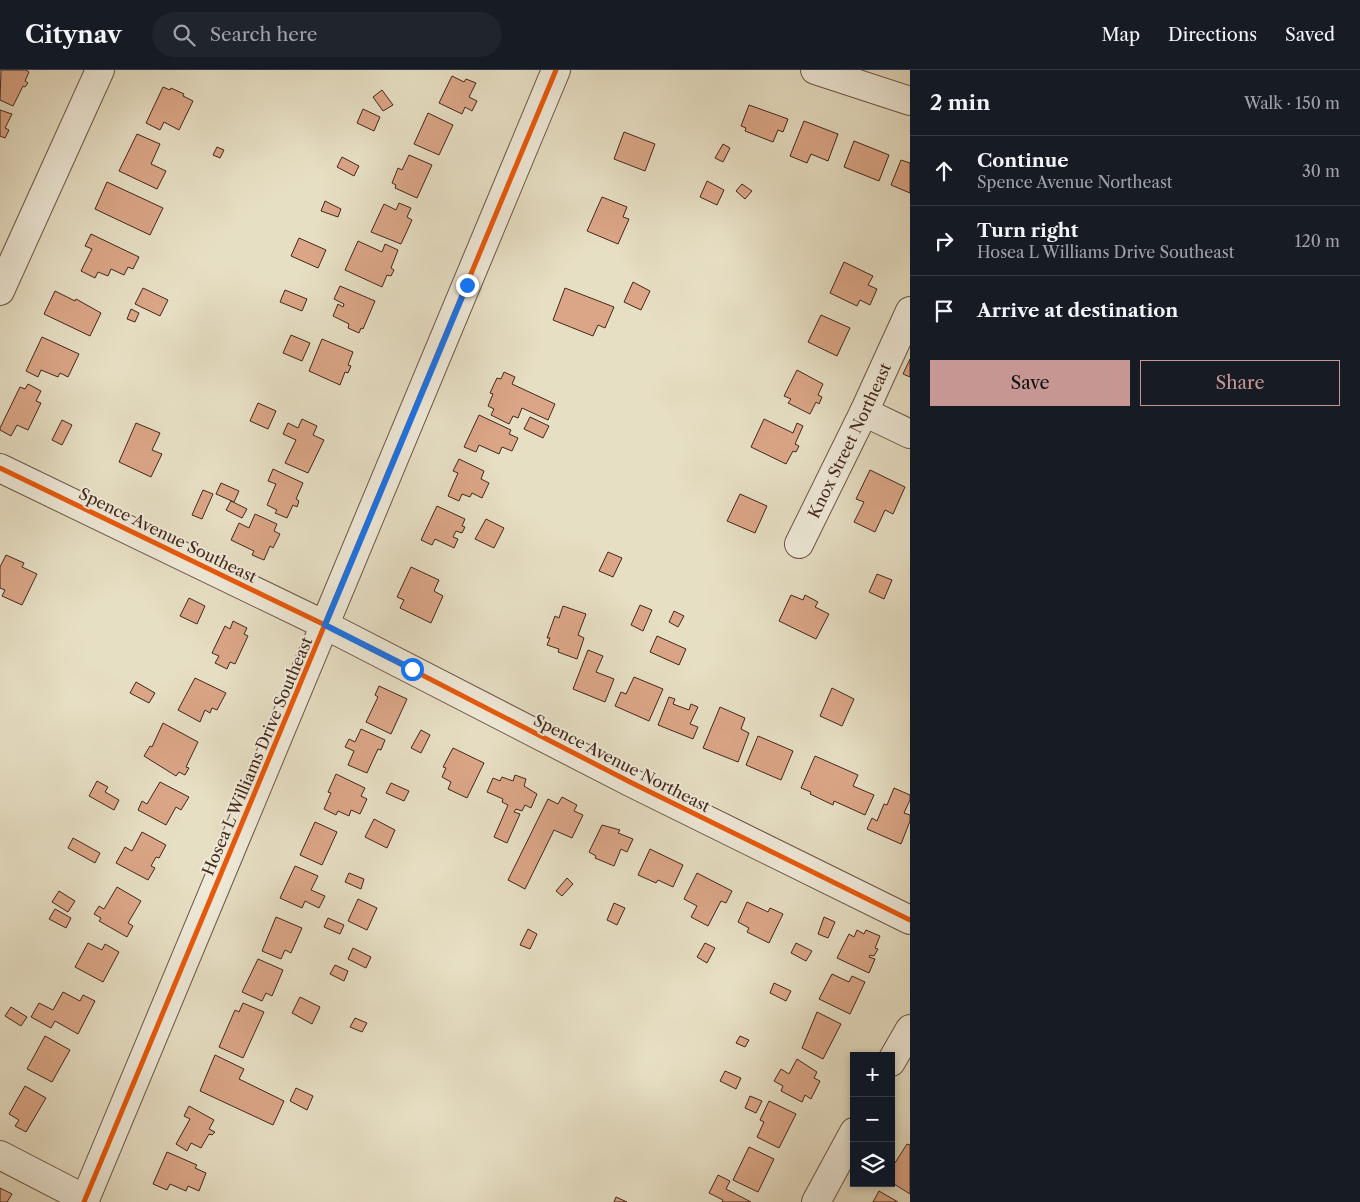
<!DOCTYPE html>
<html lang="en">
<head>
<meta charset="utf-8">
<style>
  body { margin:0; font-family:"Libre Caslon Text",serif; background:#20242c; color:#f1f3f6 }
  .controls { position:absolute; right:15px; bottom:15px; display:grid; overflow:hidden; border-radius:0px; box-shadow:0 2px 8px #0003 }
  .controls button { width:45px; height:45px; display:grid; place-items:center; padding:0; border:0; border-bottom:1px solid #363941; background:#171b24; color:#f1f3f6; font:25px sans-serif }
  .stop { position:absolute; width:15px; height:15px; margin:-11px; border:4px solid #1a73e8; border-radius:50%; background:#fff }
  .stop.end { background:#1a73e8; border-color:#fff; box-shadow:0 1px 5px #0008 }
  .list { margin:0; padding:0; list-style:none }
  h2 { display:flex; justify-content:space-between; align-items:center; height:65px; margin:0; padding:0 20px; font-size:21px }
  h2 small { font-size:16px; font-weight:400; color:#9ea1a6 }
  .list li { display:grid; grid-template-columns:32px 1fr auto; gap:15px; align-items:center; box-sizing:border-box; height:70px; padding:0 20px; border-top:1px solid #363941 }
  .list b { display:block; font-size:19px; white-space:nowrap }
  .list p { margin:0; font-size:16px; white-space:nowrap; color:#9ea1a6 }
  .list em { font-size:16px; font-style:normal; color:#9ea1a6 }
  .actions { display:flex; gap:10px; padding:15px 20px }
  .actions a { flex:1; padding:11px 0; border:1px solid #c59692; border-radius:0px; text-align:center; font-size:18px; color:#c59692 }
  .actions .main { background:#c59692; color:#111 }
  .icon { flex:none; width:28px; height:28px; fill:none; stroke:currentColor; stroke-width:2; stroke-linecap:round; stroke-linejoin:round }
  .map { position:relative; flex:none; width:910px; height:1132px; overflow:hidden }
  header { display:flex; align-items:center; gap:30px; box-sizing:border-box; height:70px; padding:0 25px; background:#171b24; border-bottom:1px solid #363941 }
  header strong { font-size:24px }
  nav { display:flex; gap:28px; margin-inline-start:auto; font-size:18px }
  .search { width:350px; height:45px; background:#20242c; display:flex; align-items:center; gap:12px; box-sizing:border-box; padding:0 18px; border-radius:28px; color:#9ea1a6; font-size:19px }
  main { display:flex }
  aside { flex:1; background:#171b24 }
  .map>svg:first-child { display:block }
</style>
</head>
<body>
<header>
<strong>Citynav</strong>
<div class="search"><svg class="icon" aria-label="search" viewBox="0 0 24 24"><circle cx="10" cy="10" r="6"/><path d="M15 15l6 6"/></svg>Search here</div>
<nav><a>Map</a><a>Directions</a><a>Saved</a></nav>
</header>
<main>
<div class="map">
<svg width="910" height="1132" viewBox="0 0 910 1132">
  <rect width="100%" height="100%" fill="#e7dfc4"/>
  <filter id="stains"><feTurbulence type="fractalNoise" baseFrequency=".004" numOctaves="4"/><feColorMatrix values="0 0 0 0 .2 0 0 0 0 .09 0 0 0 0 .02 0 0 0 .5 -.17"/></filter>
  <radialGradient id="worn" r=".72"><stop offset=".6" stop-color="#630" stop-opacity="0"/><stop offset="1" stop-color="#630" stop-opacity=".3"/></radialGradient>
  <g fill="#dba687" stroke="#43271a">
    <polygon points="1,0 26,0 29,2 25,11 28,13 25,17 23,16 13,36 0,30"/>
    <polygon points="452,6 464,12 466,9 476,13 469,27 477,31 472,41 465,37 462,44 439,33"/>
    <polygon points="163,17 170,20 171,18 184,24 183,26 193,31 179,60 164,52 160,60 146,53"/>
    <polygon points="382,20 393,35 383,41 373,27"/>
    <polygon points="749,35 788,49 783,62 778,60 773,72 745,61 746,58 741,56"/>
    <polygon points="363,39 380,47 374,61 357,53"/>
    <polygon points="0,40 12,44 5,58 9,60 5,68 0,66"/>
    <polygon points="428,43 453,55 439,85 414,74"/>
    <polygon points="804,51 838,64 828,91 811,84 807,93 790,86"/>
    <polygon points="624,62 655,74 645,101 614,89"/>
    <polygon points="137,64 160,74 151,94 166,101 157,119 119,101"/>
    <polygon points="854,71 889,85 879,111 844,97"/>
    <polygon points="723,74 730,78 723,92 715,88"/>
    <polygon points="217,77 224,80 220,88 213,85"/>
    <polygon points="409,85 432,95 417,128 395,118 396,115 392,113 398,98 402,100"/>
    <polygon points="342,87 359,96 354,106 337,97"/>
    <polygon points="901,90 910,93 910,123 891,115"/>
    <polygon points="707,111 724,120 717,135 700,127"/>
    <polygon points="107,112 163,138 150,165 95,139"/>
    <polygon points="742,114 752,121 745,129 736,121"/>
    <polygon points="602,127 627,137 623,147 629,149 618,174 587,161"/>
    <polygon points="325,131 341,139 338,147 321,141"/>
    <polygon points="399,133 411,138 407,147 412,150 401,174 371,162 384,134 396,140"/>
    <polygon points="91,164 139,187 133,199 128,197 124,205 111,199 108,206 98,202 95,208 81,201 92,179 85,176"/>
    <polygon points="299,168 326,180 318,198 291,186"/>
    <polygon points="358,171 382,182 385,174 398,180 391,198 394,200 391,206 387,205 382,217 345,200"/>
    <polygon points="844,192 873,206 868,215 877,219 870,235 860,230 857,236 830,223"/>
    <polygon points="633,212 650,221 641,240 624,232"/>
    <polygon points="340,216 375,231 363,259 361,258 359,263 348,258 349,254 333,246 338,234 343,237 344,234 334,229"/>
    <polygon points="143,218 168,230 160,246 135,234"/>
    <polygon points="565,218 614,237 605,258 598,255 593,266 553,250"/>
    <polygon points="285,220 307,229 302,241 280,232"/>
    <polygon points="55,221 75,231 76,229 101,243 90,266 44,244"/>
    <polygon points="131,239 139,243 135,252 127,249"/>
    <polygon points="821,245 850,258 837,286 808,272"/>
    <polygon points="291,265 310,273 302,291 283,283"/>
    <polygon points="42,267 79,284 68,307 60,303 58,307 41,300 38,307 26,301"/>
    <polygon points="322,269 353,282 348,295 351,296 348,303 345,302 340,315 309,301"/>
    <polygon points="910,289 910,307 903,304"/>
    <polygon points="797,300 823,314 818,325 822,327 819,334 816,332 810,344 788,333 791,329 784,326"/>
    <polygon points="504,302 515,307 512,314 555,334 548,350 522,338 518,348 513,346 509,354 491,345 494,339 488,336 493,324 490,323 497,308 501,309"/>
    <polygon points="28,314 41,321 36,331 41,333 28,360 17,355 11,366 0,360 0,358 20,317 25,319"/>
    <polygon points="258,333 276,341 268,359 250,351"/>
    <polygon points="479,345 511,360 509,364 518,368 512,381 502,377 499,384 479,375 476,382 464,377"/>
    <polygon points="530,347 549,356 543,368 524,359"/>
    <polygon points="302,349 317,356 313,365 324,370 308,403 285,393 296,370 283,364 288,353 298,358"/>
    <polygon points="764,349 793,363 797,353 803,356 795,374 799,376 796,382 793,381 786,394 751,377"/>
    <polygon points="62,350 72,355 62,375 52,370"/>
    <polygon points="136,353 160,363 152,380 162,384 151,407 119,392"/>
    <polygon points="459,389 484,401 481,409 489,413 482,428 472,423 470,427 462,424 459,431 448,426 458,403 453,401"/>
    <polygon points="273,399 303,413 296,429 299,431 297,437 293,435 287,448 275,443 277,440 267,435 276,414 268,411"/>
    <polygon points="870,400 905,417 893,444 885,440 875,462 854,452 864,432 856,429"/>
    <polygon points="221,413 239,421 234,432 216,424"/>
    <polygon points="203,420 213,424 202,449 192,445"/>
    <polygon points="740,424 767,436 755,463 727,451"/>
    <polygon points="231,431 247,439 242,448 226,440"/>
    <polygon points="437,436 465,449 462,456 465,457 462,463 456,461 453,467 458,469 454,478 435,469 432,475 421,470"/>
    <polygon points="255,444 277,454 274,461 280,464 273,478 270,476 264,490 252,485 254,481 231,470 239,453 249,458"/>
    <polygon points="486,449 504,458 494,478 475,469"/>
    <polygon points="608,482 622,488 613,507 599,501"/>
    <polygon points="6,485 24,493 22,497 37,504 22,535 2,526 5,520 0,518 0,497"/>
    <polygon points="411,497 439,510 434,521 443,526 431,553 400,538 404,530 397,527"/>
    <polygon points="877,504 892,510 884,529 869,522"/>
    <polygon points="791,525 803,530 805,525 818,532 815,537 829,544 816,569 779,551"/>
    <polygon points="189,528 205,536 197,554 180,546"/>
    <polygon points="640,535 652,540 643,561 631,555"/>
    <polygon points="563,536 586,544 578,565 584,568 577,589 558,582 559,579 547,575 550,568 547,568 555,546 559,548"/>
    <polygon points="674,541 684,546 678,557 669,552"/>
    <polygon points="233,551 247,558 244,564 248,566 235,594 230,592 227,599 215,593 219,586 212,583 225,556 230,559"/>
    <polygon points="657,566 686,579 679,595 650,582"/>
    <polygon points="588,580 603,586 596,602 614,609 605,632 573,619"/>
    <polygon points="634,607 663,619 649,651 615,636 621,622 626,624"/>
    <polygon points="195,608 226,623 217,640 212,638 210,643 205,640 200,652 178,640"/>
    <polygon points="136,612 155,623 149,633 130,623"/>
    <polygon points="379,616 407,629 391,664 366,652 378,627 375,625"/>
    <polygon points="832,618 854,629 842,656 820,646"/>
    <polygon points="669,627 675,629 673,634 689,640 691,634 698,637 690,654 698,657 693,669 658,655"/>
    <polygon points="720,637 745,648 741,659 749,663 738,692 703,678"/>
    <polygon points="163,653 198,672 186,697 189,698 185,705 179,702 176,706 144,686 150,676 152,677"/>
    <polygon points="361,659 385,670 381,680 378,679 367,703 348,695 354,681 345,677 349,669 355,672"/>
    <polygon points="421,660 430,665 421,683 411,678"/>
    <polygon points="758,666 793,681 781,710 746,695"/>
    <polygon points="453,678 484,693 467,728 448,719 451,712 442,707 446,698 443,697"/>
    <polygon points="815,686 858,705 853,716 874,725 865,745 834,731 833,735 810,724 811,722 801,718"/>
    <polygon points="336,704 365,718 361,726 367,729 360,744 351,740 349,746 338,741 336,745 324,739 331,723 328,722"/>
    <polygon points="515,705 526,709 524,716 537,724 531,738 525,735 522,741 516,739 514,742 520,744 507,773 494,767 508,735 502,732 503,729 487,722 493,708 500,711 502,707 513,711"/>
    <polygon points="97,711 108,717 105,722 119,730 114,740 89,726"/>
    <polygon points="160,712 189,727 181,740 176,737 166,755 138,740 142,731 147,734"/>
    <polygon points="391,713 409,721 404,731 386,723"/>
    <polygon points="894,718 910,725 910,730 904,743 910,745 910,751 901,774 867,759 872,748 877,751 884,734 887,735"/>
    <polygon points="562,727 577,735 574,741 583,745 572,768 554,760 525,819 508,810 548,729 558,734"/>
    <polygon points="374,749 395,760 387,778 365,767"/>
    <polygon points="315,752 337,762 322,795 300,785"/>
    <polygon points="602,755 620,760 618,763 633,769 627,782 621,779 614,796 595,788 596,786 589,782"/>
    <polygon points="142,762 166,775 159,788 156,787 151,796 155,798 148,810 116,793 125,777 132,781"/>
    <polygon points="73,768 100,783 95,793 68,778"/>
    <polygon points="650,779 683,795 673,817 658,810 656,813 638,805"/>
    <polygon points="295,796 318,806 311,820 325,826 319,838 305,831 302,838 280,828"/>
    <polygon points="349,803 364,809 361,819 345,812"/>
    <polygon points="697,803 732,821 726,833 721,831 708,856 691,847 697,836 684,829"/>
    <polygon points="567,808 573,814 562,826 556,821"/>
    <polygon points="117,817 141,831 128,853 133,856 127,867 99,851 101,848 94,844 99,836 104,839"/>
    <polygon points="59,821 75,831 68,842 52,832"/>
    <polygon points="358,829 377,838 367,860 348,851"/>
    <polygon points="747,832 768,842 770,838 783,844 769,873 747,862 749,858 738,852"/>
    <polygon points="614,833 625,838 617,855 607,850"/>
    <polygon points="55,839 71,848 66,858 49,849"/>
    <polygon points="276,847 302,858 291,883 285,880 281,889 262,881"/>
    <polygon points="824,847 835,852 828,868 818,864"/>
    <polygon points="328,848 344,855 340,864 324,857"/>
    <polygon points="528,859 537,864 530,879 520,875"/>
    <polygon points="857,860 864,864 866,860 880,866 875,878 878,879 874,886 870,885 869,887 875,889 869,903 837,888 849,864 854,867"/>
    <polygon points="88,873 102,880 105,874 119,882 103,912 75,897"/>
    <polygon points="705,873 715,878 707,893 697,887"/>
    <polygon points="796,873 812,881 806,891 791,883"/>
    <polygon points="353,878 371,887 366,898 348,889"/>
    <polygon points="258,889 283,900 272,926 266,923 262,931 242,922"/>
    <polygon points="335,895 348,901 344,911 330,904"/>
    <polygon points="832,904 849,912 852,906 865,912 850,944 819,929"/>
    <polygon points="774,913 791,921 786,931 770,923"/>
    <polygon points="63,922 80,931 83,925 95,931 78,964 55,951 51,958 31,947 39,933 53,940"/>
    <polygon points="300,927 320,937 312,954 292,943"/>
    <polygon points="243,933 264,942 243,988 219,977 235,940 239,942"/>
    <polygon points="11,937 27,947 21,956 5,946"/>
    <polygon points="817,942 841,954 823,989 802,978"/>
    <polygon points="355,948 367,953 362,962 350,957"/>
    <polygon points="45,966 70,980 52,1012 27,999"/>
    <polygon points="740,966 749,970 745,977 736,973"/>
    <polygon points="215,985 244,999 239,1009 284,1031 273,1055 200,1021"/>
    <polygon points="797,989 817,1002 814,1008 820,1011 811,1029 805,1025 802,1032 781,1021 783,1016 774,1011 781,999 789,1004"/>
    <polygon points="725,1001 741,1008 736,1019 720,1011"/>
    <polygon points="25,1016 46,1028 26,1062 15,1056 19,1050 9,1044"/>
    <polygon points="296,1018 313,1026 307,1040 290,1031"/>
    <polygon points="750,1026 762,1031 756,1043 745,1038"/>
    <polygon points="769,1031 796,1044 779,1078 757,1067 764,1052 760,1050"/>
    <polygon points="189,1036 214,1050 209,1059 215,1062 212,1065 209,1064 201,1078 191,1073 187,1081 176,1074 190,1049 184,1046"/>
    <polygon points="907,1074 910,1075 910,1124 891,1112 891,1099"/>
    <polygon points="749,1077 774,1089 758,1122 733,1110"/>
    <polygon points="167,1082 197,1095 195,1098 206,1103 199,1121 188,1116 186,1121 170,1114 167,1120 153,1114"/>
    <polygon points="718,1105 730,1111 726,1119 751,1132 722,1132 723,1130 709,1123"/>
    <polygon points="0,1118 12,1124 7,1132 0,1132"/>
    <polygon points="879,1121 898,1132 873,1132"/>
    <polygon points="616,1127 627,1132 614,1132"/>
  </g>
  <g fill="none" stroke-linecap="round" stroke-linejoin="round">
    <g stroke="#6c5544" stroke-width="30">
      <g id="minor">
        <polyline points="815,0 910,31"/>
        <polyline points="0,221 100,0"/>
        <polyline points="864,342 910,364"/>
        <polyline points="0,398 325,555 632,713 910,850"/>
        <path id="s1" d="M799,474l65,-132 46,-101"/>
        <polyline points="891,992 910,959"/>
        <polyline points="0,1085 85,1129"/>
        <polyline points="84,1132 556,0"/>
        <polyline points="816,1132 854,1062"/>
      </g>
    </g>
    <use href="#minor" stroke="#efead9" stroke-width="28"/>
    <g stroke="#efead9" stroke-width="8">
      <g id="cycleway">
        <polyline points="0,398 325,555 632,713 910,850"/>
        <polyline points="84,1132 556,0"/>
      </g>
    </g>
    <use href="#cycleway" stroke="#e8590c" stroke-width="5"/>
  </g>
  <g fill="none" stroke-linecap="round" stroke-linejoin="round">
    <polyline stroke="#1a73e8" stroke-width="6" points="412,599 325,555 467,215"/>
  </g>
  <g text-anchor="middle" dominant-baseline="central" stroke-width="4" stroke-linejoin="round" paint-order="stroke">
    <g font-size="16" fill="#43271a" stroke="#efead9">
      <text stroke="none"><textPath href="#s1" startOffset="115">Knox Street Northeast</textPath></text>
      <text transform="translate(168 465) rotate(26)">Spence Avenue Southeast</text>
      <text transform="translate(257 686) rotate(-67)">Hosea L Williams Drive Southeast</text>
      <text transform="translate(622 693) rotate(27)">Spence Avenue Northeast</text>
    </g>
  </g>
  <rect width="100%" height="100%" filter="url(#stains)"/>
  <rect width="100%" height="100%" fill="url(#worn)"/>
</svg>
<div class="controls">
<button>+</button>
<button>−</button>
<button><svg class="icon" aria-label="layers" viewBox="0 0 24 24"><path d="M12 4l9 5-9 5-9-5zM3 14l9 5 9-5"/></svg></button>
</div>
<div class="stop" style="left:412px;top:599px"></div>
<div class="stop end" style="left:467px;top:215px"></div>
</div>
<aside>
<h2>2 min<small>Walk · 150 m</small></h2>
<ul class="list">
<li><svg class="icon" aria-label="ahead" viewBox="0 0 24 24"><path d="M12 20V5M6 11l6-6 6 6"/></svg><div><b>Continue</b><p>Spence Avenue Northeast</p></div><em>30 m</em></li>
<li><svg class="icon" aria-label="right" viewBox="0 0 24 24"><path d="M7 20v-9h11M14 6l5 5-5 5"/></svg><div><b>Turn right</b><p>Hosea L Williams Drive Southeast</p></div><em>120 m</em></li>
<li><svg class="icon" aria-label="arrive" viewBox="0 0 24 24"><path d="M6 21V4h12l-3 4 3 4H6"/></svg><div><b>Arrive at destination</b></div></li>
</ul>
<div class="actions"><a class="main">Save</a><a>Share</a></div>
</aside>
</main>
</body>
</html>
